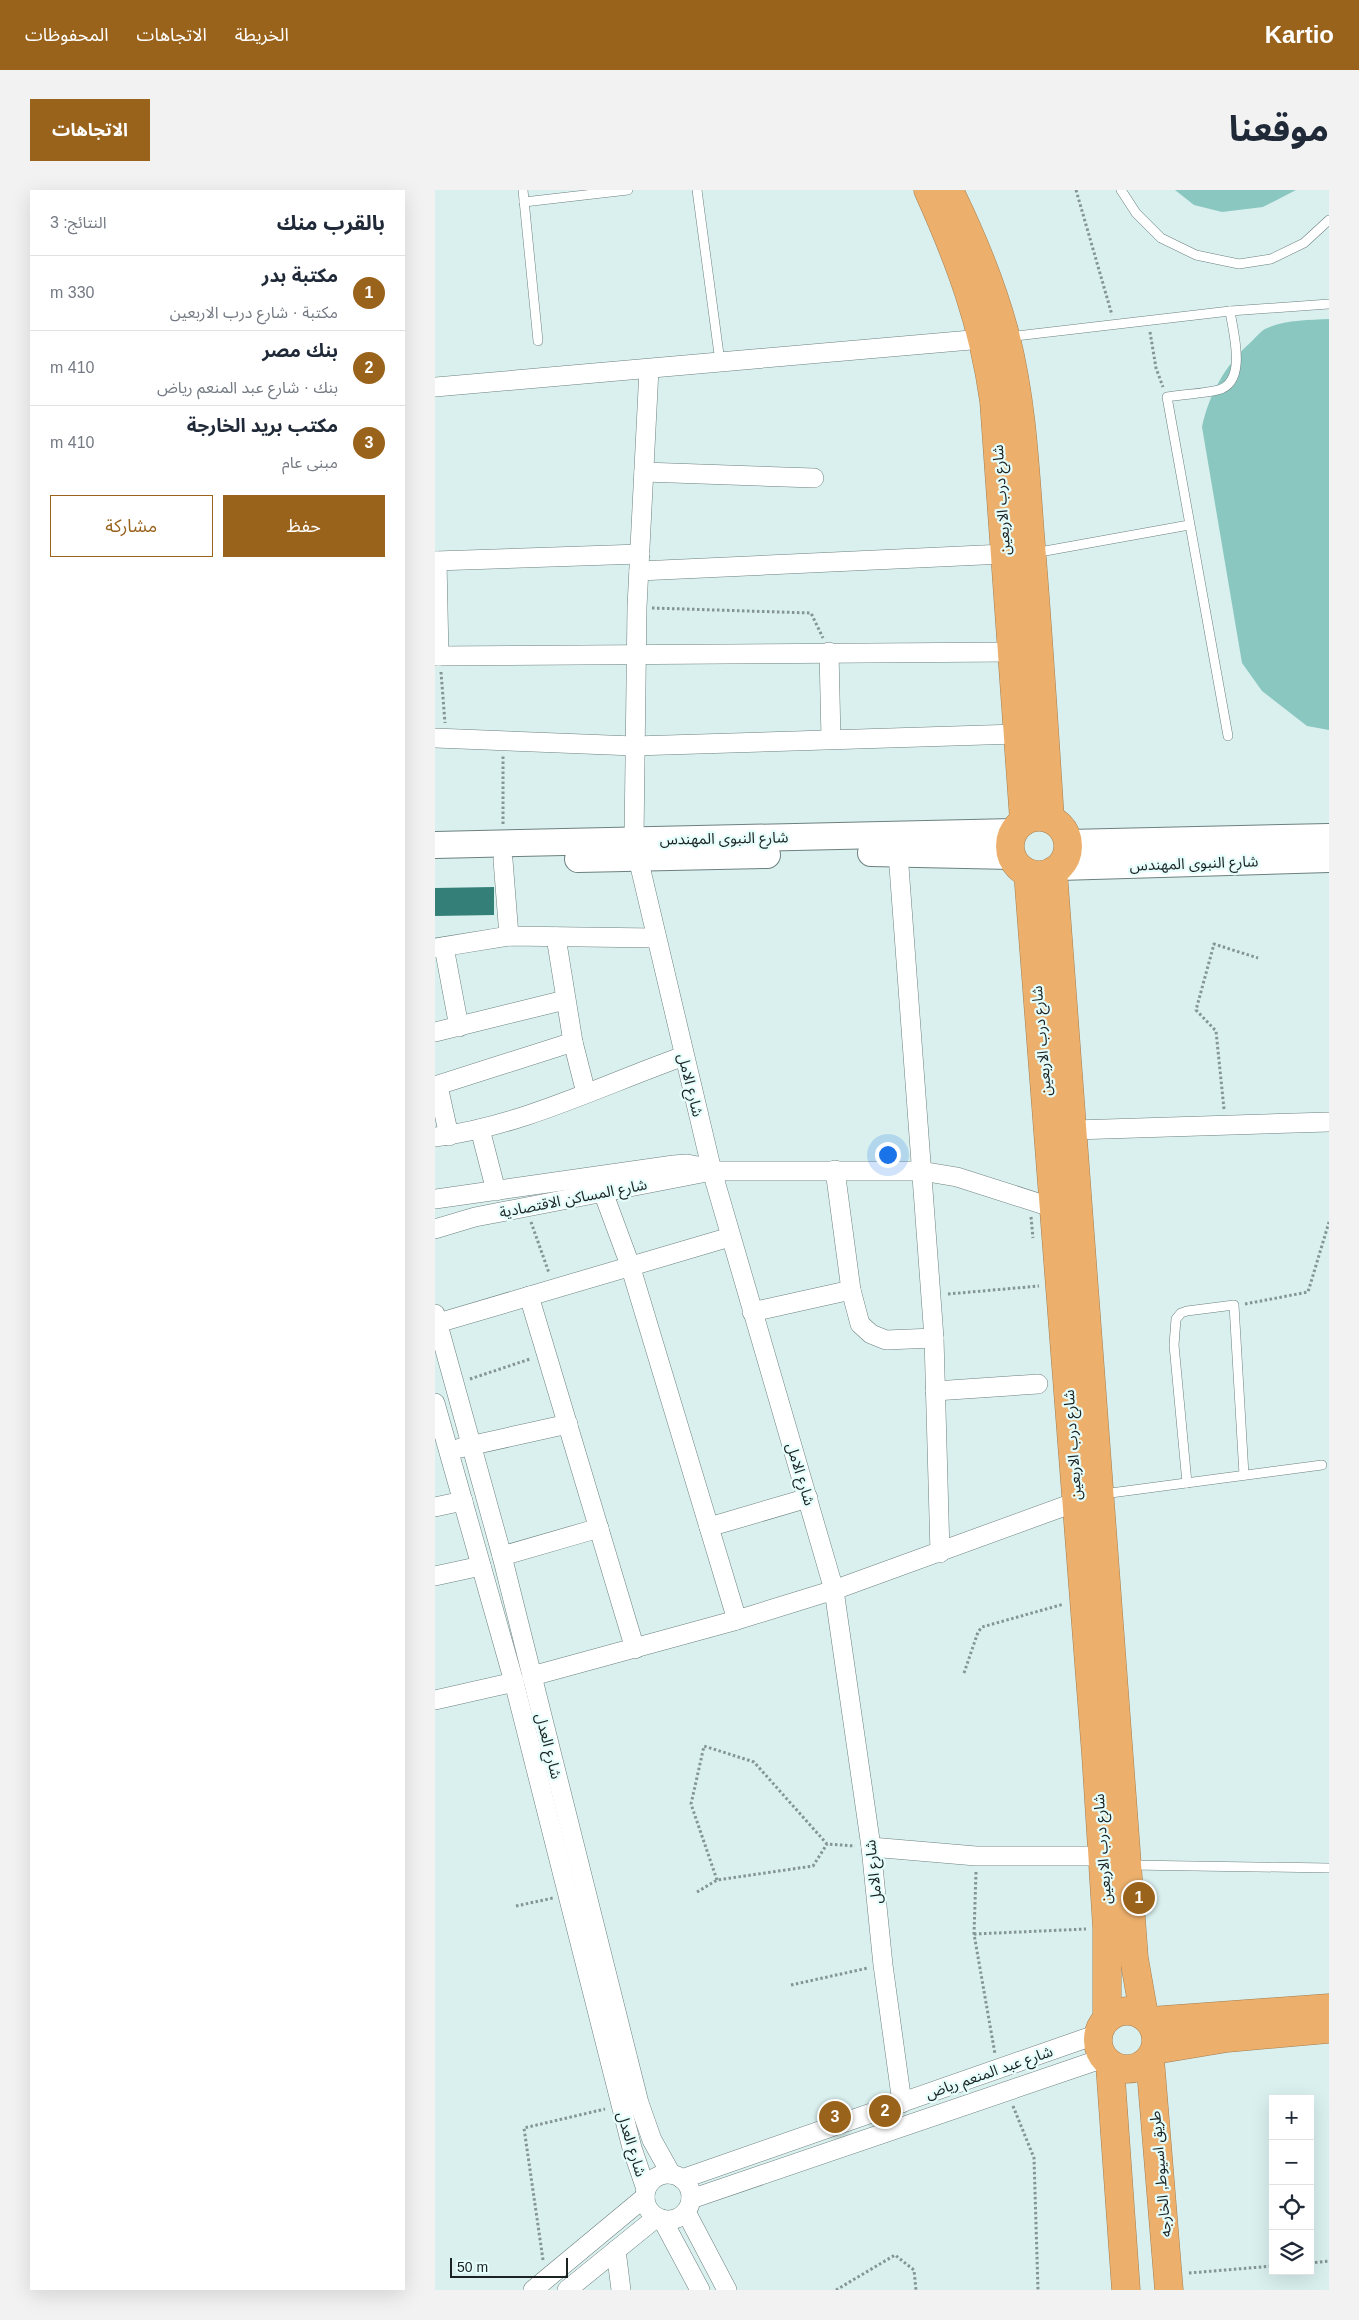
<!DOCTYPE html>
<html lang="ar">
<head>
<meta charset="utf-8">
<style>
  body { margin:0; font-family:Arial,"Noto Sans Arabic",sans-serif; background:#f2f2f3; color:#1f2937; direction:rtl }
  .controls { position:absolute; right:15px; bottom:15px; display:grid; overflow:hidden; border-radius:0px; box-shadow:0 5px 20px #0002 }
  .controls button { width:45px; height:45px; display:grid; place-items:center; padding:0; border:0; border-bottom:1px solid #e0e1e3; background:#fff; color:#1f2937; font:25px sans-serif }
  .scale { position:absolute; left:15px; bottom:12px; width:118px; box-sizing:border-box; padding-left:5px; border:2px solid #1a2222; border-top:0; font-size:14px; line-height:18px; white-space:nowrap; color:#1a2222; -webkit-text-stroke:4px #e6fefb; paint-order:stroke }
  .you { position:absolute; left:452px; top:964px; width:18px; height:18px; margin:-12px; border:4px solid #fff; border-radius:50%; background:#1a73e8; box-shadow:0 0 0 8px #1a73e833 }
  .badge { display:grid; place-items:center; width:32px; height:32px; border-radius:50%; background:#9a631c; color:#fff; font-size:16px; font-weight:700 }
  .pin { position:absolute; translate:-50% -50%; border:2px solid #fff; box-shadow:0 1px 5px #0006 }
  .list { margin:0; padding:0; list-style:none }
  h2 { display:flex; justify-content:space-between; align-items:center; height:65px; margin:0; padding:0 20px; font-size:21px }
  h2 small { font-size:16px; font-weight:400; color:#747a83 }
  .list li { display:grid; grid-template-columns:32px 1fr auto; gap:15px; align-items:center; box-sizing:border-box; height:75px; padding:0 20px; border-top:1px solid #e0e1e3 }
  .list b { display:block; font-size:19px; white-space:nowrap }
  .list p { margin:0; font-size:16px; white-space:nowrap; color:#747a83 }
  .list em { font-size:16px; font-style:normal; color:#747a83 }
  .actions { display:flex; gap:10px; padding:15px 20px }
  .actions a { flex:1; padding:11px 0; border:1px solid #9a631c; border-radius:0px; text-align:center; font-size:18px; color:#9a631c }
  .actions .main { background:#9a631c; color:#fff }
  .icon { flex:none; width:28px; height:28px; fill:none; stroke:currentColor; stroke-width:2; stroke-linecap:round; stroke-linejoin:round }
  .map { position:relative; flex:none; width:894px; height:2100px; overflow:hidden; direction:ltr; border-radius:0px }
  header { display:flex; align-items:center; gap:30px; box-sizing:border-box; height:70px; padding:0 25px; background:#9a631c; color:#fff }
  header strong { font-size:24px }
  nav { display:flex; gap:28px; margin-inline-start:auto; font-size:18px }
  .intro { display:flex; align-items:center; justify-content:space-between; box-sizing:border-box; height:120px; padding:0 30px }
  h1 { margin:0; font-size:35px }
  .button { padding:12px 22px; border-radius:0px; background:#9a631c; color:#fff; font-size:18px; font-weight:700 }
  main { display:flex; gap:30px; padding:0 30px }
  aside { flex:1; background:#fff; border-radius:0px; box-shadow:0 5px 20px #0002 }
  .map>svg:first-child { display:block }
</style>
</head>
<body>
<header>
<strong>Kartio</strong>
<nav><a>الخريطة</a><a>الاتجاهات</a><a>المحفوظات</a></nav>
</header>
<div class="intro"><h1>موقعنا</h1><a class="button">الاتجاهات</a></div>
<main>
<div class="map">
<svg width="894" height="2100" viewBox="0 0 894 2100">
  <rect width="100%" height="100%" fill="#d9f0ee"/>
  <g fill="#8bc7c1">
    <polygon points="740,0 861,0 828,17 787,22 759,15"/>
    <path d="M894,129v411l-22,-4 -45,-35 -20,-28 -40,-236c7,-33 24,-63 49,-85 4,-4 9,-10 14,-13 19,-9 43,-9 64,-10z"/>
  </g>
  <polygon fill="#357f79" points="59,697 59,725 0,726 0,698"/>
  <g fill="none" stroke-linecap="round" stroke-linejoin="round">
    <g stroke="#6c817f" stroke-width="10">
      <g id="lane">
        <polyline points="88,0 103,151"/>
        <polyline points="262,0 285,172"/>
        <polyline points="686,0 701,23 726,48 761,65 804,74 836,69 869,53 894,30"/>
        <polyline points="89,12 193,0"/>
        <polyline points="573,147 795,121 894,114"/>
        <polyline points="599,363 754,335"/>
        <path d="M793,546l-61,-339c16,-3 35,-3 51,-7 30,-8 15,-58 12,-79"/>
        <polyline points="752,1293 739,1155 741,1129 746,1123 752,1121 799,1115 809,1285"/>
        <polyline points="668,1304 887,1275"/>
        <polyline points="695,1675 894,1678"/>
      </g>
    </g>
    <g stroke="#6c817f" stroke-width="20">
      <g id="street">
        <polyline points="0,197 559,148"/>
        <polyline points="209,282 379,288"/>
        <polyline points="0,371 205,364"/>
        <polyline points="2,371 4,466"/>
        <polyline points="204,381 569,364"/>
        <polyline points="394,462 396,549"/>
        <polyline points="0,466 577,462"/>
        <polyline points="0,548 199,556 582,544"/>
        <polyline points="199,649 202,417 214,179"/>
        <polyline points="463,663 499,1148 505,1363"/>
        <polyline points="203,668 277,981 399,1400 436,1657 448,1775 467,1913"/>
        <polyline points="68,670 74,746"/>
        <polyline points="9,757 24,837"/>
        <polyline points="0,758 74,746 220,748"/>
        <polyline points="0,842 130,810"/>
        <polyline points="138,852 151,903"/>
        <polyline points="0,896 138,852 121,747"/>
        <polyline points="3,896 14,946"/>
        <polyline points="45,939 61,1001"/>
        <polyline points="639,940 894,932"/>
        <path d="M0,947c87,-11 167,-52 249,-81"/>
        <polyline points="400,980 416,1100 425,1134 436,1144 451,1150 499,1148"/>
        <polyline points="168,1002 195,1075 302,1430"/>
        <polyline points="0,1009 239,975 252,974 268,977"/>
        <polyline points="0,1039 40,1027 277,981 486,981 522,987 619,1018"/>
        <polyline points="94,1106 200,1459"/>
        <polyline points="317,1122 416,1100"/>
        <polyline points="0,1124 67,1366 204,1913 217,1950 236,1984"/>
        <polyline points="3,1133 295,1047"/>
        <polyline points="500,1201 603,1194"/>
        <polyline points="0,1213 79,1492 197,1958 211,1999"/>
        <polyline points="25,1258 133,1234"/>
        <polyline points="0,1317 28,1311"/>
        <polyline points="274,1337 373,1308"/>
        <polyline points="67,1366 164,1338"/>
        <polyline points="0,1386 46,1376"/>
        <polyline points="97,1486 302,1430 399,1400 652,1308"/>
        <polyline points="0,1510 79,1492"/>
        <polyline points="436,1657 541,1666 667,1666"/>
        <circle cx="233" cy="2007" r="23"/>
        <polyline points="247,1989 663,1844"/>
        <polyline points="256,2009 669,1868"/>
        <polyline points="251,2022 292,2100"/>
        <polyline points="227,2029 265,2100"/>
        <polyline points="181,2060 186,2100"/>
        <polyline points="98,2100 210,2007"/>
        <polyline points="132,2100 222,2027"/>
      </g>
    </g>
    <g stroke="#6c817f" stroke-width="28">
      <g id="secondary">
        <polyline points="633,653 894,647"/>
        <polyline points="0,655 579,642"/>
        <polyline points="436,663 577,666"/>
        <polyline points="143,669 332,665"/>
        <polyline points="624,677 894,669"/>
      </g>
    </g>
    <g stroke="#a37e52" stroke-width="29">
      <g id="highway">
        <path d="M493,0c32,71 55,133 66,211l30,420"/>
        <path d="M514,0c23,47 44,97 57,148 16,64 19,129 24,195 8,95 14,191 20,286"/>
        <circle cx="604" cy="656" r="29"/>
        <polyline points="618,681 699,1768 709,1825"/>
        <polyline points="593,683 661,1565 672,1738 672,1828"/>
        <circle cx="692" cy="1850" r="29"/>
        <polyline points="715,1831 894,1818"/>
        <polyline points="720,1860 792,1848 894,1839"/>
        <polyline points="715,1869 734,2100"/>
        <polyline points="675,1875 691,2100"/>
      </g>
    </g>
    <g stroke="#849594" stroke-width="3" stroke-dasharray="2.5 2.5" stroke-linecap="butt">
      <polyline points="641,0 677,125"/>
      <polyline points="715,142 721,178 728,197"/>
      <polyline points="217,418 376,423 388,448"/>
      <polyline points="6,482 10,533"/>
      <polyline points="68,634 68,566"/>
      <polyline points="789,919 781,841 761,820 779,754 823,768"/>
      <polyline points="596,1027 598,1048"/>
      <polyline points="96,1032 114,1083"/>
      <polyline points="513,1104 604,1096"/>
      <polyline points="810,1114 873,1102 894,1032"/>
      <polyline points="35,1189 95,1169"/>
      <polyline points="529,1483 543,1442 547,1437 629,1414"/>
      <polyline points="541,1682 539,1744 560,1864"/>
      <polyline points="282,1690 256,1614 269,1556 319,1572 392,1654 420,1656"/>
      <polyline points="262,1702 282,1690 378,1676 392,1654"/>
      <polyline points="81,1716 118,1708"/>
      <polyline points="539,1744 651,1739"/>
      <polyline points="356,1795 433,1778"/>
      <polyline points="578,1916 599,1968 603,2100"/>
      <polyline points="108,2070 89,1938 170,1919"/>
      <polyline points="875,2073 894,2071"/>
      <polyline points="754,2083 838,2076"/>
      <polyline points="401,2100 460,2065 479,2080 481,2100"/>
    </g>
    <use href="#lane" stroke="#fff" stroke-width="9"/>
    <use href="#street" stroke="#fff" stroke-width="19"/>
    <use href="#secondary" stroke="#fff" stroke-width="26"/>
    <use href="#highway" stroke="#edb06c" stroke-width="28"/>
  </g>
  <g text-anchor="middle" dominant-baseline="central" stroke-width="4.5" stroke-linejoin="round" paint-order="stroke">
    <g font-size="15" fill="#1a2222" stroke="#e6fefb">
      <text transform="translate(566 310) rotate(-94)">شارع درب الاربعين</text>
      <text transform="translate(289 648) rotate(-1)">شارع النبوى المهندس</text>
      <text transform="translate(759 673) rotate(-2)">شارع النبوى المهندس</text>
      <text transform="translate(606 851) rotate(-95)">شارع درب الاربعين</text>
      <text transform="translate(256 895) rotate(76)">شارع الامل</text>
      <text transform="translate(138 1008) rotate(-11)">شارع المساكن الاقتصادية</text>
      <text transform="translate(637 1255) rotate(-94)">شارع درب الاربعين</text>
      <text transform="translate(366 1284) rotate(73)">شارع الامل</text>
      <text transform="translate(114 1556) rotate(76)">شارع العدل</text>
      <text transform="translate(667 1659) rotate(-94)">شارع درب الاربعين</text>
      <text transform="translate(438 1682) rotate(-96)">شارع الامل</text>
      <text transform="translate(554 1882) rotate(-19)">شارع عبد المنعم رياض</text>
      <text transform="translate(197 1954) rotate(73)">شارع العدل</text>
      <text transform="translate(725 1984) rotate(-95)">طريق اسيوط, الخارجه</text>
    </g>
  </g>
</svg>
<div class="controls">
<button>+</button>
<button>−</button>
<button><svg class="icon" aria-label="locate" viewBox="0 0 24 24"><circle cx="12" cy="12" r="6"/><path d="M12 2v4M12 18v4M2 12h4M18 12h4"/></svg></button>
<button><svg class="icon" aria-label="layers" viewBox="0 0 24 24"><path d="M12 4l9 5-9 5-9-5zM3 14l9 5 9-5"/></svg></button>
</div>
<div class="scale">50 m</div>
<div class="you"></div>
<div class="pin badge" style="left:704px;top:1708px">1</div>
<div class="pin badge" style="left:450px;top:1921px">2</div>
<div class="pin badge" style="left:400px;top:1927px">3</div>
</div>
<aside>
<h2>بالقرب منك<small>النتائج: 3</small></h2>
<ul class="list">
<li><span class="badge">1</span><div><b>مكتبة بدر</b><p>مكتبة · شارع درب الاربعين</p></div><em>330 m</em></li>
<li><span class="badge">2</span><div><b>بنك مصر</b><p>بنك · شارع عبد المنعم رياض</p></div><em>410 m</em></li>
<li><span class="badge">3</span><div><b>مكتب بريد الخارجة</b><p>مبنى عام</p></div><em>410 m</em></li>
</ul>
<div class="actions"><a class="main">حفظ</a><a>مشاركة</a></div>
</aside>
</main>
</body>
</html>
